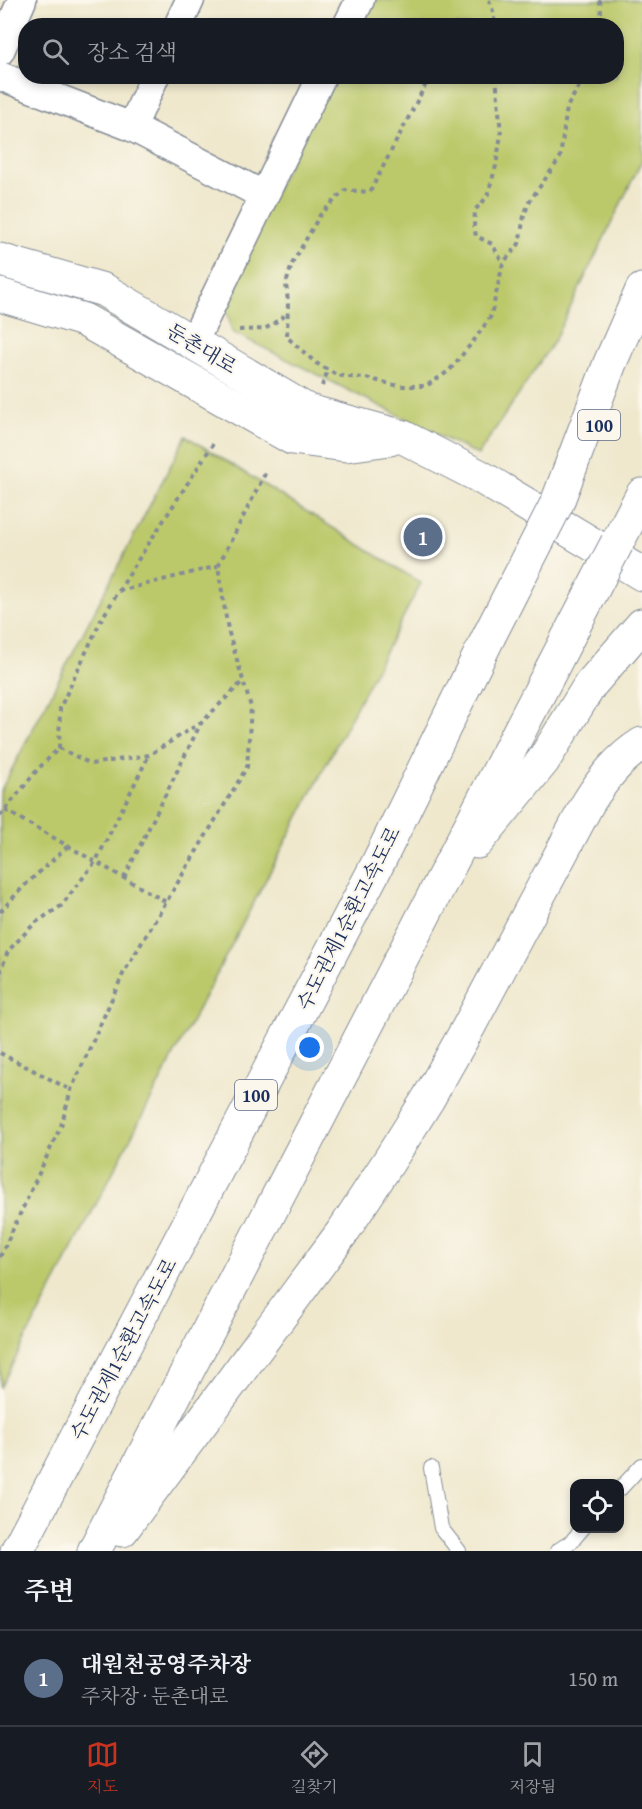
<!DOCTYPE html>
<html lang="ko">
<head>
<meta charset="utf-8">
<style>
  body { margin:0; font-family:"Gentium Book Plus","Noto Serif KR",serif; background:#20242c; color:#f1f3f6 }
  .controls { position:absolute; right:18px; bottom:18px; display:grid; overflow:hidden; border-radius:12px; box-shadow:0 3px 9px #0003 }
  .controls button { width:54px; height:54px; display:grid; place-items:center; padding:0; border:0; border-bottom:2px solid #363941; background:#171b24; color:#f1f3f6; font:30px sans-serif }
  .you { position:absolute; left:310px; top:1048px; width:21px; height:21px; margin:-15px; border:4px solid #fff; border-radius:50%; background:#1a73e8; box-shadow:0 0 0 9px #1a73e833 }
  .badge { display:grid; place-items:center; width:39px; height:39px; border-radius:50%; background:#c8321e; color:#fff; font-size:20px; font-weight:700 }
  .pin { position:absolute; translate:-50% -50%; border:3px solid #fff; box-shadow:0 2px 6px #0006 }
  .list { margin:0; padding:0; list-style:none }
  h2 { display:flex; justify-content:space-between; align-items:center; height:78px; margin:0; padding:0 24px; font-size:26px }
  h2 small { font-size:20px; font-weight:400; color:#9ea1a6 }
  .list li { display:grid; grid-template-columns:39px 1fr auto; gap:18px; align-items:center; box-sizing:border-box; height:96px; padding:0 24px; border-top:2px solid #363941 }
  .list b { display:block; font-size:22px; white-space:nowrap }
  .list p { margin:0; font-size:20px; white-space:nowrap; color:#9ea1a6 }
  .list em { font-size:20px; font-style:normal; color:#9ea1a6 }
  .icon { flex:none; width:33px; height:33px; fill:none; stroke:currentColor; stroke-width:2; stroke-linecap:round; stroke-linejoin:round }
  .map { position:relative; flex:none; width:642px; height:1551px; overflow:hidden }
  .search { position:absolute; background:#171b24; box-shadow:0 3px 9px #0003; left:18px; right:18px; top:18px; height:66px; display:flex; align-items:center; gap:15px; box-sizing:border-box; padding:0 21px; border-radius:24px; color:#9ea1a6; font-size:22px }
  .sheet { height:174px; background:#171b24 }
  nav { display:flex; justify-content:space-around; align-items:center; box-sizing:border-box; height:84px; border-top:2px solid #363941; background:#171b24; font-size:16px; color:#9ea1a6 }
  nav a { display:grid; justify-items:center; gap:3px }
  nav .on { color:#c8321e }
  .map>svg:first-child { display:block }
</style>
</head>
<body>
<div class="map">
<svg width="642" height="1551" viewBox="0 0 642 1551">
  <rect width="100%" height="100%" fill="#fbf7ec"/>
  <filter id="ink" filterUnits="userSpaceOnUse"><feTurbulence type="fractalNoise" baseFrequency=".0167" numOctaves="2"/><feDisplacementMap in="SourceGraphic" scale="12" xChannelSelector="R" yChannelSelector="G"/><feConvolveMatrix kernelMatrix="1 2 1 2 8 2 1 2 1" color-interpolation-filters="sRGB"/></filter>
  <filter id="wash" filterUnits="userSpaceOnUse"><feTurbulence type="fractalNoise" baseFrequency=".008" numOctaves="4" result="noise"/><feDisplacementMap in="SourceGraphic" scale="24" xChannelSelector="R" yChannelSelector="G"/><feGaussianBlur stdDeviation="1.35" result="paint"/><feColorMatrix in="noise" values="0 0 0 0 0 0 0 0 0 0 0 0 0 0 0 0 0 1.4 0 .05"/><feComposite in="paint" operator="in"/></filter>
  <g filter="url(#wash)">
    <rect width="100%" height="100%" fill="#efe8cd"/>
    <g fill="#bcc96b" stroke="#6c7c64" stroke-width="1.5">
      <polygon points="368,0 642,0 642,160 554,341 478,455 232,332 223,294 333,77 616,76 616,26 356,25"/>
      <polygon points="186,436 421,583 0,1388 0,792"/>
    </g>
  </g>
  <g filter="url(#ink)">
    <g fill="none" stroke-linecap="round" stroke-linejoin="round">
      <g stroke="#858c96" stroke-width="16">
        <g id="lane">
          <polyline points="431,1468 441,1528 459,1551"/>
          <polyline points="620,1489 642,1465"/>
          <polyline points="557,1551 571,1542 583,1528"/>
        </g>
      </g>
      <g stroke="#858c96" stroke-width="31">
        <g id="street">
          <polyline points="178,26 190,0"/>
          <polyline points="347,26 360,0"/>
          <polyline points="0,51 22,0"/>
          <polyline points="0,76 132,127 263,195"/>
          <polyline points="132,127 155,76"/>
          <polyline points="193,343 322,76"/>
        </g>
      </g>
      <g stroke="#858c96" stroke-width="35">
        <g id="primary">
          <polyline points="0,260 104,290 308,411 403,437 479,476 642,574"/>
          <polyline points="0,295 84,320 292,438 346,445 390,439"/>
        </g>
      </g>
      <g stroke="#858c96" stroke-width="35">
        <g id="highway">
          <polyline points="557,503 610,363 642,290"/>
          <polyline points="617,543 642,495"/>
          <polyline points="477,842 543,761 590,685 642,625"/>
          <path d="M122,1530l222,-300 45,-69 39,-62 40,-71 120,-225c15,-24 30,-44 54,-59"/>
          <polyline points="17,1551 376,867 489,636"/>
          <polyline points="94,1551 551,670"/>
        </g>
      </g>
      <g stroke="#858c96" stroke-width="4" stroke-dasharray="4.5 4.5" stroke-linecap="butt">
        <polyline points="489,0 494,14 494,26"/>
        <polyline points="600,0 602,26"/>
        <polyline points="430,76 370,192 345,190 320,215 292,264 286,284 288,302 287,337 316,363 335,374 346,377 366,378 399,386 426,386 449,371 475,339 491,316 503,263 519,244 524,216 529,202 560,158 567,107 585,76"/>
        <polyline points="496,76 501,134 496,166 487,197 475,210 474,226 476,236 492,244 503,263"/>
        <polyline points="239,330 265,329 286,315"/>
        <polyline points="322,386 328,370"/>
        <polyline points="119,591 218,566"/>
        <polyline points="59,748 91,764 149,755 202,722 243,681"/>
        <polyline points="5,810 166,902"/>
        <polyline points="0,816 38,769 59,748 60,708 101,620 138,560 213,444"/>
        <polyline points="124,878 201,723"/>
        <polyline points="0,912 23,887 68,846"/>
        <polyline points="0,973 8,951 35,923 61,906 96,861 149,755"/>
        <polyline points="0,1053 71,1090"/>
        <polyline points="0,1257 61,1126 71,1090 123,974 247,767 251,707 228,630 218,566 267,470"/>
      </g>
      <use href="#lane" stroke="#fff" stroke-width="14"/>
      <use href="#street" stroke="#fff" stroke-width="28"/>
      <use href="#primary" stroke="#fff" stroke-width="33"/>
      <use href="#highway" stroke="#fff" stroke-width="33"/>
      <g stroke="#858c96" stroke-width="35" stroke-linecap="butt">
        <g id="highway-bridge">
          <polyline points="489,636 557,503"/>
          <polyline points="551,670 617,543"/>
        </g>
      </g>
      <use href="#highway-bridge" stroke="#fff" stroke-width="33"/>
    </g>
  </g>
  <g text-anchor="middle" dominant-baseline="central" stroke-width="4.5" stroke-linejoin="round" paint-order="stroke">
    <g fill="#fbf7ec" stroke="#5e6b89" stroke-width="1.5">
      <rect x="578" y="410" width="42" height="30" rx="4.5"/>
      <rect x="235" y="1080" width="42" height="30" rx="4.5"/>
    </g>
    <g font-size="18" font-weight="bold" fill="#1b2f5e">
      <text x="599" y="425">100</text>
      <text x="256" y="1095">100</text>
    </g>
    <g font-size="20" fill="#1b2f5e" stroke="#fbf7ec">
      <text transform="translate(202 348) rotate(31)">둔촌대로</text>
      <text transform="translate(348 918) rotate(-63)">수도권제1순환고속도로</text>
      <text transform="translate(123 1349) rotate(-62)">수도권제1순환고속도로</text>
    </g>
  </g>
</svg>
<div class="controls">
<button><svg class="icon" aria-label="locate" viewBox="0 0 24 24"><circle cx="12" cy="12" r="6"/><path d="M12 2v4M12 18v4M2 12h4M18 12h4"/></svg></button>
</div>
<div class="you"></div>
<div class="pin badge" style="left:423px;top:537px;background:#5c6f8a">1</div>
<div class="search"><svg class="icon" aria-label="search" viewBox="0 0 24 24"><circle cx="10" cy="10" r="6"/><path d="M15 15l6 6"/></svg>장소 검색</div>
</div>
<section class="sheet">
<h2>주변<small></small></h2>
<ul class="list">
<li><span class="badge" style="background:#5c6f8a">1</span><div><b>대원천공영주차장</b><p>주차장 · 둔촌대로</p></div><em>150 m</em></li>
</ul>
</section>
<nav>
<a class="on"><svg class="icon" aria-label="map" viewBox="0 0 24 24"><path d="M3 6l6-2 6 2 6-2v14l-6 2-6-2-6 2zM9 4v14M15 6v14"/></svg>지도</a>
<a><svg class="icon" aria-label="directions" viewBox="0 0 24 24"><path d="M12 3l9 9-9 9-9-9zM9 14v-3h6M13 9l2 2-2 2"/></svg>길찾기</a>
<a><svg class="icon" aria-label="saved" viewBox="0 0 24 24"><path d="M7 4h10v16l-5-4-5 4z"/></svg>저장됨</a>
</nav>
</body>
</html>
